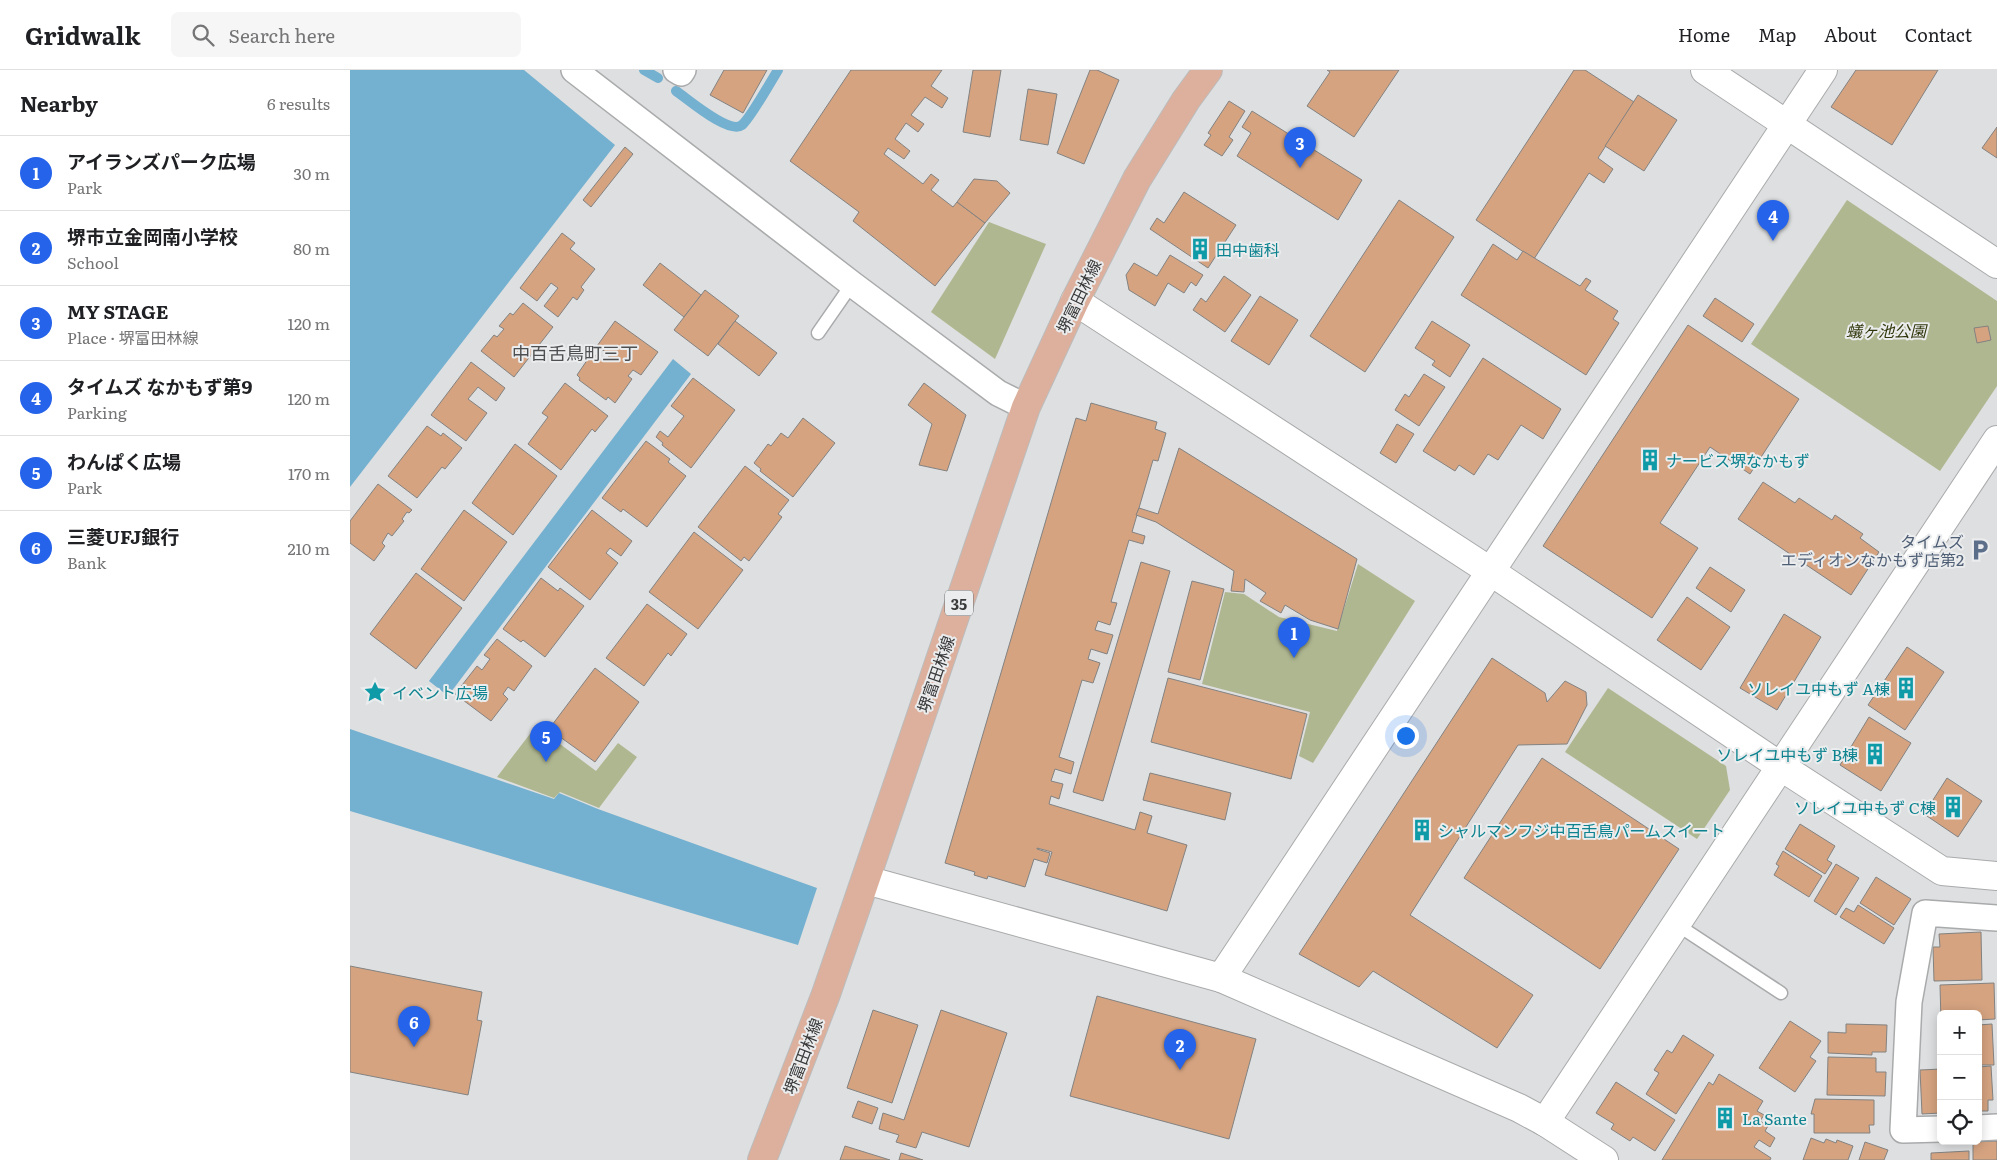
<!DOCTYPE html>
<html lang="en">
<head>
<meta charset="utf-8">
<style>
  body { margin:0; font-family:Literata,"Noto Sans JP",serif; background:#f6f6f6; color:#202124 }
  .controls { position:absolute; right:15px; bottom:15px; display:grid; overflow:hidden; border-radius:8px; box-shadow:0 2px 12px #0003 }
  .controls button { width:45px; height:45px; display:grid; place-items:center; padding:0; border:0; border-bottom:1px solid #e0e0e0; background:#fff; color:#202124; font:25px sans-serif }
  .you { position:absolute; left:1055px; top:665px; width:18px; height:18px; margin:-12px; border:4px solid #fff; border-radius:50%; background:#1a73e8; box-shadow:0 0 0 8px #1a73e833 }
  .badge { display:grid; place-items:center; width:32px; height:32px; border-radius:50%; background:#2563eb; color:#fff; font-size:16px; font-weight:700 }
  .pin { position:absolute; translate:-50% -41px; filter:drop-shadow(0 1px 2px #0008) }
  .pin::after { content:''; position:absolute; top:26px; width:18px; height:15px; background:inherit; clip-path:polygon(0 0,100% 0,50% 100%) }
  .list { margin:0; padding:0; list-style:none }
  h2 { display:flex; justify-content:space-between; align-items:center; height:65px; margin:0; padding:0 20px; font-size:21px }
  h2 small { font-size:16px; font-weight:400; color:#757577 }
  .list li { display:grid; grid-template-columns:32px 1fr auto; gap:15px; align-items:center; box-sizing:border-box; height:75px; padding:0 20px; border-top:1px solid #e0e0e0 }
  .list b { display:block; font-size:19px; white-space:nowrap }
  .list p { margin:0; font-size:16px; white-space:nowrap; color:#757577 }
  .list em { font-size:16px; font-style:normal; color:#757577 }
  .icon { flex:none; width:28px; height:28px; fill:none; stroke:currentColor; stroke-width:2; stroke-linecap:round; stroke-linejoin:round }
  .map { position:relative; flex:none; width:1647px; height:1090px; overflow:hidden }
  header { display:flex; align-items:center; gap:30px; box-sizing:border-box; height:70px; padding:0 25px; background:#fff; border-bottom:1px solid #e0e0e0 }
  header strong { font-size:24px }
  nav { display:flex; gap:28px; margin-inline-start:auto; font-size:18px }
  .search { width:350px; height:45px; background:#f6f6f6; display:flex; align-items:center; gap:12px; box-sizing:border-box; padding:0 18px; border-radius:8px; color:#757577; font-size:19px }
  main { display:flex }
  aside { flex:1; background:#fff }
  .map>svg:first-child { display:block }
</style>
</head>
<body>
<header>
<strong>Gridwalk</strong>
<div class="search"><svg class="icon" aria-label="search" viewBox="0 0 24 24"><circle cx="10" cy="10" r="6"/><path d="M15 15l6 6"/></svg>Search here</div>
<nav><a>Home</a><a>Map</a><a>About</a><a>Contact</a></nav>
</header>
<main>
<aside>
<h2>Nearby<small>6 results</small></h2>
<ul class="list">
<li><span class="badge">1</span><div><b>アイランズパーク広場</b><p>Park</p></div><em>30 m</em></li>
<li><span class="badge">2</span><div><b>堺市立金岡南小学校</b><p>School</p></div><em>80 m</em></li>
<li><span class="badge">3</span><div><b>MY STAGE</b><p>Place · 堺富田林線</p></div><em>120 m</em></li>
<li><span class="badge">4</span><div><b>タイムズ なかもず第9</b><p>Parking</p></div><em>120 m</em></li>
<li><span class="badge">5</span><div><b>わんぱく広場</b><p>Park</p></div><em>170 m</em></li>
<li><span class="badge">6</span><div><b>三菱UFJ銀行</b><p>Bank</p></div><em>210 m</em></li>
</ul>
</aside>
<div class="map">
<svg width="1647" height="1090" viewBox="0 0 1647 1090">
  <rect width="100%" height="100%" fill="#dedfe0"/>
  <g fill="#afb791">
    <polygon points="1497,130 1647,231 1647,316 1590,401 1401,274"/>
    <polygon points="639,152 696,174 645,289 581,242"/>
    <polygon points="1008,494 1065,531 963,693 949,686 960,642 852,614 875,522 894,524 929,547 987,561"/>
    <polygon points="1258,618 1376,696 1380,720 1347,769 1215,682"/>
    <polygon points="186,656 246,701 268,673 287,687 249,738 210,722 204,728 147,707"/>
  </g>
  <g fill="#74b0cf">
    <polygon points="0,0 174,0 265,75 0,417"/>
    <polygon points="323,289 341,304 98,626 79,611"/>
    <polygon points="0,659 204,729 209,723 248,739 467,818 448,875 0,741"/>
  </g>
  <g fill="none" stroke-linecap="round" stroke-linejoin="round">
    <g stroke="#74b0cf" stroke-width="10">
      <polyline points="294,0 308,8"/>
      <path d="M326,21c12,8 53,44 66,34 8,-6 29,-44 36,-55"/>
    </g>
  </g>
  <g fill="#d5a380" stroke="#838281">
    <polygon points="374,0 417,0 393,43 360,25"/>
    <polygon points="501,0 592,0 581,16 598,28 592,38 575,27 561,45 574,54 568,62 556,53 545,69 560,81 554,89 538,78 534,84 573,114 581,104 589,110 581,120 603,137 607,132 635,153 585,216 503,151 509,142 440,91"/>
    <polygon points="623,0 651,0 640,67 613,62"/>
    <polygon points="740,0 747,0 769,10 734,94 707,83"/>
    <polygon points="977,0 1049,0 1004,67 957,36 980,2"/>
    <polygon points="1224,0 1235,0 1284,32 1248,88 1263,99 1254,113 1239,103 1184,189 1126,150"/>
    <polygon points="1506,0 1588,0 1542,75 1481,37"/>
    <polygon points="678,19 707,24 698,75 670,70"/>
    <polygon points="1288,25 1327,50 1294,101 1255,76"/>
    <polygon points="879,31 895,41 879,67 883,70 872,86 854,75 861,65 858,63"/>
    <polygon points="902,41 1012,110 988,150 887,86 901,63 892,57"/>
    <polygon points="1647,57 1647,88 1632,78"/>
    <polygon points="275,77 283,84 241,137 233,130"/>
    <polygon points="624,109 647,111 660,123 635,153 607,132"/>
    <polygon points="834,122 886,155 858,198 800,159 807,148 814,153"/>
    <polygon points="1049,130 1104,167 1015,302 960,266"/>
    <polygon points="212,163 225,173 220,179 245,199 231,217 234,220 227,230 223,227 208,247 194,236 208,218 201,213 187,231 170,218"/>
    <polygon points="1143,174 1167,190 1173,181 1230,216 1236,208 1241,211 1235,220 1268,241 1263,249 1269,253 1236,305 1111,225"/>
    <polygon points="820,185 853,205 846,216 841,212 834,223 818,213 805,236 779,220 776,205 784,193 807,206"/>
    <polygon points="310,193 351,225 334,247 293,215"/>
    <polygon points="874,206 901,225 875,262 843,240 851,228 856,232"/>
    <polygon points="355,220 389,246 358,286 324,260"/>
    <polygon points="910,226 948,250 919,295 881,271"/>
    <polygon points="1365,228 1404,254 1392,272 1353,246"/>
    <polygon points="173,233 203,257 164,307 131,281 144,265 147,267 154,259 149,256 160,243 163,245"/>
    <polygon points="265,251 308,282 291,305 283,300 278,306 282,309 265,333 258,327 256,330 229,310 230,308 227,305 242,283 255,292 260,285 247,276"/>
    <polygon points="385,251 427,283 409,306 368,274"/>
    <polygon points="1082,251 1120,275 1100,307 1082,295 1085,291 1065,278"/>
    <polygon points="1338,255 1449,329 1400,404 1360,377 1310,453 1348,478 1302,548 1193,476"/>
    <polygon points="1638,256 1641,270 1627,273 1624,258"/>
    <polygon points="1133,288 1211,339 1193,369 1171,355 1148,390 1138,384 1124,405 1109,395 1105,401 1073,381"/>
    <polygon points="121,292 155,318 146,331 128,317 118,329 137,343 116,371 81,345"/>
    <polygon points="1074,304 1095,317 1069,356 1045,340 1055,324 1059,327"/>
    <polygon points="343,308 385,340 341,398 312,375 313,373 306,367 310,361 318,367 334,346 321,336"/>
    <polygon points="215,313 258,346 245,362 242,359 211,400 178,374 198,347 192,343"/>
    <polygon points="574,313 616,345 597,401 569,395 582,354 558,335"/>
    <polygon points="741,333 807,352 805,359 816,363 808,391 803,390 782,462 795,466 793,474 779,470 761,532 767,533 760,555 748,551 745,560 763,565 757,584 741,579 738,589 750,593 743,613 732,610 709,687 724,692 721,704 705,699 701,711 713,714 709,729 701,726 699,734 785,760 790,742 802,746 797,763 837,775 817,841 695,805 702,782 687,778 687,779 700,783 697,793 684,789 675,817 638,806 637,809 624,805 625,802 595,793 726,348 736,351"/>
    <polygon points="453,348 485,373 443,427 410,401 411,399 404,393 418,374 421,376 431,363 438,368"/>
    <polygon points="1047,354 1064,364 1046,393 1030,383"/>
    <polygon points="77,356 91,366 93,363 112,378 95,399 92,397 67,428 38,406"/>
    <polygon points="296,371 320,389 318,392 336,406 297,457 273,439 271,442 252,428"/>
    <polygon points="165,374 207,406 163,465 122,433"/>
    <polygon points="829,378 1007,489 988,559 960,550 935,535 931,543 910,531 916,523 895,509 894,522 881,521 884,501 806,452 786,445 789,438 808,444"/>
    <polygon points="395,396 439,430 428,444 432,447 399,491 394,487 391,491 348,457"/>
    <polygon points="1413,412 1445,433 1449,428 1482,450 1485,445 1513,464 1510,468 1529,482 1501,525 1388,449"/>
    <polygon points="28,414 62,440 59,443 57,442 52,449 54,451 42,466 38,463 32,473 35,476 24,491 0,473 0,451"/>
    <polygon points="114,440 157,472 114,531 71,499"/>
    <polygon points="242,440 282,471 271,486 260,478 256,483 268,493 240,530 198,497"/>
    <polygon points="344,462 393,500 348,559 299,522"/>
    <polygon points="791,492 820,501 753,731 723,722"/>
    <polygon points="1360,497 1395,520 1381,542 1346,518"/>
    <polygon points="66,503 112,538 66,599 20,564"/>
    <polygon points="191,508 208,521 210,518 234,536 195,587 173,570 171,572 153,559"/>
    <polygon points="842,511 874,519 850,610 818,602"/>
    <polygon points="1337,527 1380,557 1351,600 1307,570"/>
    <polygon points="297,534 337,564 321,586 318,583 294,616 256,588"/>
    <polygon points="1434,544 1471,567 1427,640 1390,618"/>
    <polygon points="147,569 182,596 164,621 158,617 153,624 158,629 141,651 105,624 127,596 132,600 140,589 134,585"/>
    <polygon points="1557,577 1594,602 1555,660 1518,635"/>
    <polygon points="1142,588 1195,623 1197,632 1215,611 1236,622 1237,635 1217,674 1168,675 1060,845 1183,925 1147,978 1023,901 1009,917 949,884"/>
    <polygon points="245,598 289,632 245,692 199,659"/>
    <polygon points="818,608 957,644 941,709 801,672"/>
    <polygon points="1519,647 1561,673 1531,721 1490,695"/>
    <polygon points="1192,688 1329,779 1250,899 1114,808"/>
    <polygon points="800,703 881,723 875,750 793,730"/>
    <polygon points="1597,708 1632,731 1608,767 1574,744"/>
    <polygon points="1450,754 1485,776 1477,790 1482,793 1475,804 1435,779"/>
    <polygon points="1433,781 1472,806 1459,827 1424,805 1429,796 1426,794"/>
    <polygon points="1486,794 1509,808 1486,845 1464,831"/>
    <polygon points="1526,807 1561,829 1544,855 1510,833"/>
    <polygon points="1508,835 1544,858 1534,874 1490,847 1496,838 1504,842"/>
    <polygon points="1631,862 1632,910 1584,911 1583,877 1590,877 1589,864"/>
    <polygon points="0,896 132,922 127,950 132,951 118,1025 0,1002"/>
    <polygon points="1644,913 1645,949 1628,950 1628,944 1591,944 1591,951 1590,915"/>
    <polygon points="747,926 906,969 879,1069 720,1026"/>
    <polygon points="523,940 568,955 542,1033 497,1018"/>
    <polygon points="591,940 657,963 619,1077 572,1062 566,1078 546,1072 549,1065 529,1059 533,1043 554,1050"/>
    <polygon points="1440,951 1471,971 1460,987 1466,991 1445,1022 1409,998"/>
    <polygon points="1496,954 1537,955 1536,982 1522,982 1522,985 1478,983 1478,962 1496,963"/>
    <polygon points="1642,954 1644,995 1628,995 1628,955"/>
    <polygon points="1333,965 1364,985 1326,1044 1296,1024 1309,1003 1304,1000 1317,980 1322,983"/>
    <polygon points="1478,987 1526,988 1526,1002 1536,1002 1535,1026 1477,1025"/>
    <polygon points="1641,996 1643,1030 1638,1030 1638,1041 1628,1041 1628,997"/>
    <polygon points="1591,999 1591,1043 1572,1044 1570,1000"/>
    <polygon points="1369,1004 1413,1031 1407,1041 1414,1045 1410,1051 1418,1056 1415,1061 1425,1068 1420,1077 1409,1070 1404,1077 1421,1088 1420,1090 1312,1090 1359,1012 1363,1015"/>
    <polygon points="1266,1012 1325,1050 1305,1081 1283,1067 1280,1071 1261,1059 1264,1054 1246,1043"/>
    <polygon points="1465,1029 1524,1030 1524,1055 1519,1055 1520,1063 1464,1063 1464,1044 1461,1044"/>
    <polygon points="508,1031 528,1038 522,1054 502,1047"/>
    <polygon points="1461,1068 1474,1073 1476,1069 1486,1073 1487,1070 1503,1076 1498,1090 1453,1090"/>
    <polygon points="1647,1071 1647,1090 1623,1090 1623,1072"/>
    <polygon points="1515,1072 1538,1080 1534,1090 1509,1090"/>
    <polygon points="495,1076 540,1090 490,1090"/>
    <polygon points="1619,1081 1619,1090 1581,1090 1581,1083"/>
    <polygon points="551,1083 573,1090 549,1090"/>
  </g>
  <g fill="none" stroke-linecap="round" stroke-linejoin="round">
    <g stroke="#a9aaab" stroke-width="15">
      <g id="lane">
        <polyline points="468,263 502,214"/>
        <polyline points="1326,854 1431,923"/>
      </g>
    </g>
    <g stroke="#a9aaab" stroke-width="28">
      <g id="street">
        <polyline points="224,0 502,214 648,323 676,337"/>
        <polyline points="326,0 331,3 333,0"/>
        <polyline points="1628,1058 1647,1057"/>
        <polyline points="1591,1059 1553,1060 1559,932 1575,843 1647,848"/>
      </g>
    </g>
    <g stroke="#a9aaab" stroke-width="30">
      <g id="secondary">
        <polyline points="1355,0 1647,194"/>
        <polyline points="725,231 1140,501 1430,696 1592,801 1647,806"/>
        <polyline points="516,810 871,908 1169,1038 1195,1052 1254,1090"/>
        <polyline points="871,908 1473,0"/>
        <polyline points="1195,1052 1647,370"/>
      </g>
    </g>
    <g stroke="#bcbcbc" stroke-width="30">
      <polyline id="primary" points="412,1090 476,924 504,843 676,337 725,231 787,109 836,30 858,0"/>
    </g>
    <use href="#lane" stroke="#fff" stroke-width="12"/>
    <use href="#street" stroke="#fff" stroke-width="25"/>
    <use href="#secondary" stroke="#fff" stroke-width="28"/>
    <use href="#primary" stroke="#dcb09d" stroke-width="28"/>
  </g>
  <defs>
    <g id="building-bare" transform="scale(1.725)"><path d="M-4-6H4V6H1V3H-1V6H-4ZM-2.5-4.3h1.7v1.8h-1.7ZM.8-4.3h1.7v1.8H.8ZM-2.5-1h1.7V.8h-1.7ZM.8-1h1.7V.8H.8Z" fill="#0f9aa8" stroke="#ebeced" stroke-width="2.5" paint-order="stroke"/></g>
    <g id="parking-bare" transform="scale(1.725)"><path d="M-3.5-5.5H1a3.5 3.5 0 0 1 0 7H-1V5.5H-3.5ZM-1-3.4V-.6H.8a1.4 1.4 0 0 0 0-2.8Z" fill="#5c6f8a" stroke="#ebeced" stroke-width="2.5" paint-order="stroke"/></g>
    <g id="sight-bare" transform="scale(1.725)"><path d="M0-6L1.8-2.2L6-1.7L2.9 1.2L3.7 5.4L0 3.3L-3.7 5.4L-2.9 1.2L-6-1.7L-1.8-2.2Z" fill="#0f9aa8" stroke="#ebeced" stroke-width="2.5" paint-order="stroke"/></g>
  </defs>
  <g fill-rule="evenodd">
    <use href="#building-bare" x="850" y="179"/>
    <use href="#building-bare" x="1300" y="390"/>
    <use href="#parking-bare" x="1630" y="480"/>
    <use href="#building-bare" x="1556" y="618"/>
    <use href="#sight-bare" x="25" y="622"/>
    <use href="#building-bare" x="1525" y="684"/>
    <use href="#building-bare" x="1603" y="737"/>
    <use href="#building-bare" x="1072" y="760"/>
    <use href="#building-bare" x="1375" y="1048"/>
  </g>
  <g text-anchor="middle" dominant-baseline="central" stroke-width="4" stroke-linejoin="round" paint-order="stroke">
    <rect fill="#ebeced" stroke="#6e6f70" stroke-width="1" x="595" y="520.5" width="28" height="25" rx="4"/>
    <g font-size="15" font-weight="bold" fill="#39393a">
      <text x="609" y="533">35</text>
    </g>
    <g font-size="16" fill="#0d838f" stroke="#ebeced" text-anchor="start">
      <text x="866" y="179">田中歯科</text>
      <text x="1316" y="390">ナービス堺なかもず</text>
      <text x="1540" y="618" text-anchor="end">ソレイユ中もず A棟</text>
      <text x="42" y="622">イベント広場</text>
      <text x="1508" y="684" text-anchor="end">ソレイユ中もず B棟</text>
      <text x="1586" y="737" text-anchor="end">ソレイユ中もず C棟</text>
      <text x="1088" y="760">シャルマンフジ中百舌鳥パームスイート</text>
      <text x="1392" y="1048">La Sante</text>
    </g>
    <g font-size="16" fill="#39393a" stroke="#ebeced">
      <text transform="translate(728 226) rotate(-64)">堺富田林線</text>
      <text transform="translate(585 604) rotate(-71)">堺富田林線</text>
      <text transform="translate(452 986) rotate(-69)">堺富田林線</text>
    </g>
    <g font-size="16" font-style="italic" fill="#32380d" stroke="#ebeced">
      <text x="1536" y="260">蟻ヶ池公園</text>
    </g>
    <g font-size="16" fill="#4e5e75" stroke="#ebeced" text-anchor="end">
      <text x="1614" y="471">タイムズ<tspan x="1614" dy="18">エディオンなかもず店第2</tspan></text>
    </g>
    <g font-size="18" fill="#4e4f50" stroke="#ebeced">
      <text x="225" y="282">中百舌鳥町三丁</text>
    </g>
  </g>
</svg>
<div class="controls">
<button>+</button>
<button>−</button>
<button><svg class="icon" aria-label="locate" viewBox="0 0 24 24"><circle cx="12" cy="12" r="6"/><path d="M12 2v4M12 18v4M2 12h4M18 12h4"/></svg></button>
</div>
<div class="you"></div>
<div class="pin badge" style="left:944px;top:588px">1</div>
<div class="pin badge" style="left:830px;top:1000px">2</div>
<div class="pin badge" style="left:950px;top:98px">3</div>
<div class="pin badge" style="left:1423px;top:171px">4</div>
<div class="pin badge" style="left:196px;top:692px">5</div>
<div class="pin badge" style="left:64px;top:977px">6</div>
</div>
</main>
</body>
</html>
